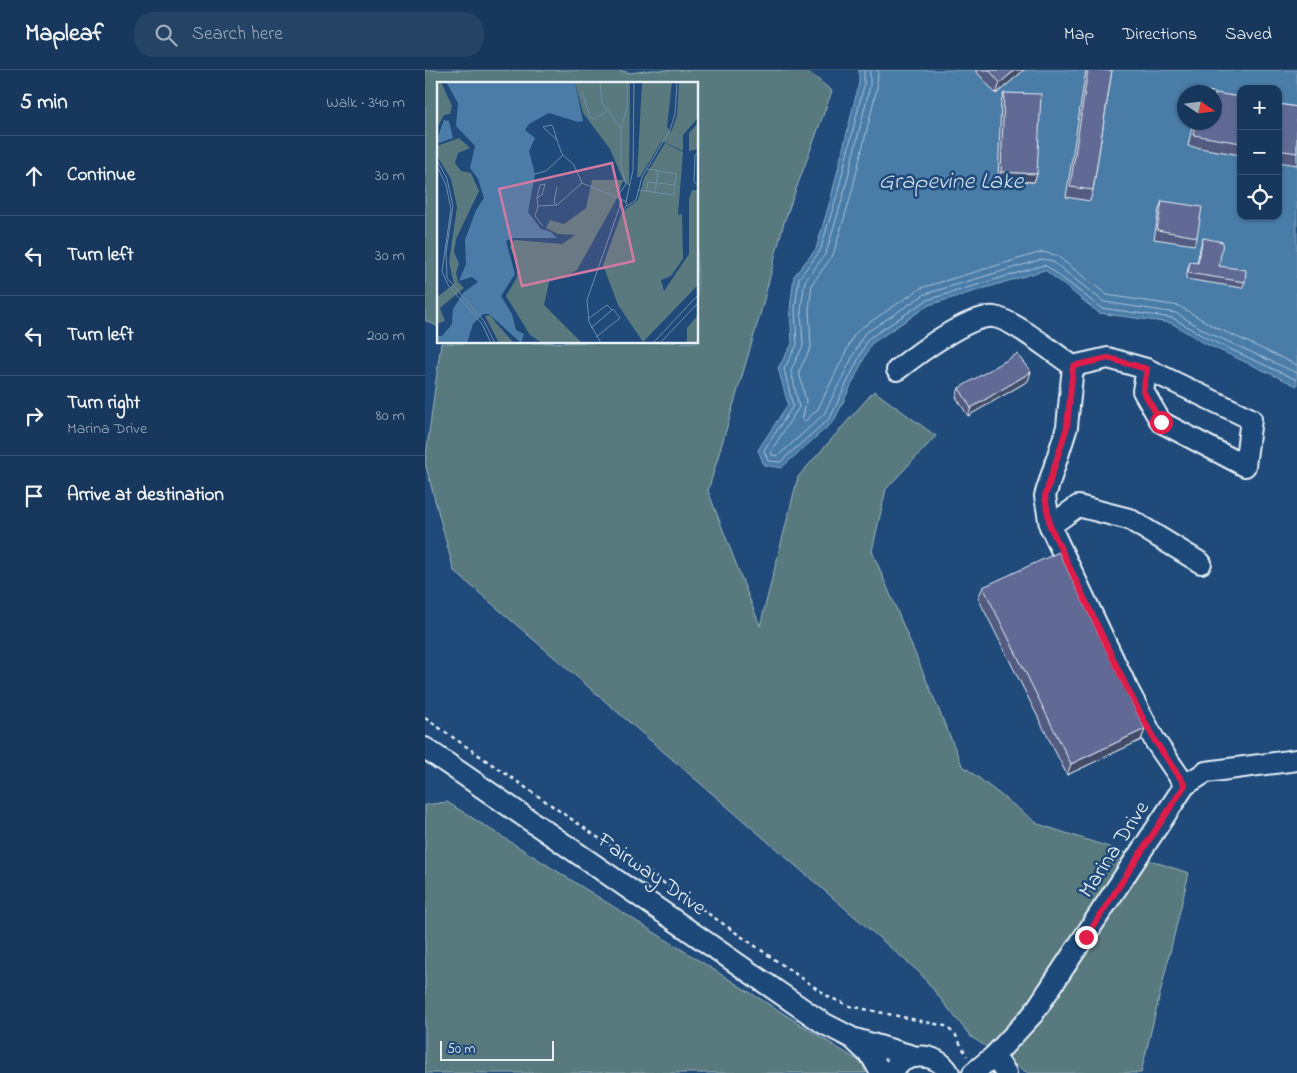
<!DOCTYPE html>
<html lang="en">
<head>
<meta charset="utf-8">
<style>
  body { margin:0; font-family:"Indie Flower",sans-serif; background:#244365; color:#f1f3f6 }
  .controls { position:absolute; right:15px; top:15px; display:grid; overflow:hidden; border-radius:10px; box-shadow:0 1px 4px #0004 }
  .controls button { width:45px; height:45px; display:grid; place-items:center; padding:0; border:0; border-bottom:1px solid #365272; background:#17385c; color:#f1f3f6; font:25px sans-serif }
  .compass { position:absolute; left:752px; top:15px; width:45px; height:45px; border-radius:50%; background:#17385c; box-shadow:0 1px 4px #0004; rotate:103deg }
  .scale { position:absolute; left:15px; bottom:12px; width:114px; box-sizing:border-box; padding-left:5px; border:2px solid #e8f1f8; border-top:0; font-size:14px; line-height:18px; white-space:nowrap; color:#e8f1f8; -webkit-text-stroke:4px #1f4a7a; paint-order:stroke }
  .stop { position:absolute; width:15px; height:15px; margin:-11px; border:4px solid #e11d48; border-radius:50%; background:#fff }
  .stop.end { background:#e11d48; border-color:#fff; box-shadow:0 1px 5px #0008 }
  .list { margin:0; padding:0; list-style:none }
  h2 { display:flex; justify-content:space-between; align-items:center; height:65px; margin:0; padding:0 20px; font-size:21px }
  h2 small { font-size:16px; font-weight:400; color:#9eacbb }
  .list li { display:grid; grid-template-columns:32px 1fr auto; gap:15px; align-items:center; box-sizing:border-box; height:80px; padding:0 20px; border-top:1px solid #365272 }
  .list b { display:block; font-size:19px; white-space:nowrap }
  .list p { margin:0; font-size:16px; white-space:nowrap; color:#9eacbb }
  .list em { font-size:16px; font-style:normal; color:#9eacbb }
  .icon { flex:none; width:28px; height:28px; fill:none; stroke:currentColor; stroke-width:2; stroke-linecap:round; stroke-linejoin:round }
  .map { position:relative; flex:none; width:872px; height:1003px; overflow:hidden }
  header { display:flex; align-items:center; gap:30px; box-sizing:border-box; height:70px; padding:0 25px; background:#17385c; border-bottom:1px solid #365272 }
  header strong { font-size:24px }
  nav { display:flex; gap:28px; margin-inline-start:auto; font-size:18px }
  .search { width:350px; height:45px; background:#244365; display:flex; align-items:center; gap:12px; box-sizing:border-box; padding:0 18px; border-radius:20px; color:#9eacbb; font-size:19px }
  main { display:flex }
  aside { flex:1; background:#17385c }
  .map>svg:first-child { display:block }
</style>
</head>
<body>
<header>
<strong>Mapleaf</strong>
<div class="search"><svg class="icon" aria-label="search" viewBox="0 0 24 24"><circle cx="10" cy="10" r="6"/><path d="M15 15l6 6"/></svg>Search here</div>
<nav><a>Map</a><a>Directions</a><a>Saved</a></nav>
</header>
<main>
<aside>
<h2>5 min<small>Walk · 340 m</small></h2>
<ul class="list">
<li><svg class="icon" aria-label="ahead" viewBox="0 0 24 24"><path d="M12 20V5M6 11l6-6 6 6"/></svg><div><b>Continue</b></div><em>30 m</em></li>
<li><svg class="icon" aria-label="left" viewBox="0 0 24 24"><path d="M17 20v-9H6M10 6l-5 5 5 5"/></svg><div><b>Turn left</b></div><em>30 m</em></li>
<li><svg class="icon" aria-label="left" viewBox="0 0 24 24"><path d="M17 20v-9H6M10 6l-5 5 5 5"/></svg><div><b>Turn left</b></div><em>200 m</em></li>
<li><svg class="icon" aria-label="right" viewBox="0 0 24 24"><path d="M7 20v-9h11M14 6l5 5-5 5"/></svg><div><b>Turn right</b><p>Marina Drive</p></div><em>80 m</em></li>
<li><svg class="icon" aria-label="arrive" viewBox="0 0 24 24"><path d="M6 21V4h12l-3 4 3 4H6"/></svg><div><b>Arrive at destination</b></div></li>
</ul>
</aside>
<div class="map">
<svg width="872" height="1003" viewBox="0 0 872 1003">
  <rect width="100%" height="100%" fill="#1f4a7a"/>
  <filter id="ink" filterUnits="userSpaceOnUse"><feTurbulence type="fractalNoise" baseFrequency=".02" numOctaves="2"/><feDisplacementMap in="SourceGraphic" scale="10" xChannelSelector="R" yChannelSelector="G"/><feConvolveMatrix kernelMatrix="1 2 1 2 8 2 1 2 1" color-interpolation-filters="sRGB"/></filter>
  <g filter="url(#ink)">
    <g fill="#59797e" stroke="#a0b5bb">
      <polygon points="0,0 192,0 206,3 226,0 381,0 407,21 359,152 335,245 283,421 335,556 373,407 449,321 511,366 461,419 447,481 537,695 613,754 764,803 716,1003 603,1003 546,967 495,903 29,501 0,393 16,273 272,272 272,14 14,14 14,257 0,250"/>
      <polygon points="22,732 437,993 441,1003 0,1003 0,735"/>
    </g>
    <path fill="#4a7ca7" stroke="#89abc7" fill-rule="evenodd" d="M434,0h438v316l-93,-43 -33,-20 -72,-10 -54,-43 -116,35 -58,39 -37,77 -53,47 -17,-3 -6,-15 30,-46 -10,-36 14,-24 -2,-35 4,-33 22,-27 16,-55 27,-111zM816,19h37v127h-37zM759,22h30v30h-30z"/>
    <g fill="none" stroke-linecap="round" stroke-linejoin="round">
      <g stroke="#a9c2d8" stroke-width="1">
        <polyline points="439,0 439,15 412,125 395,181 374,208 370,239 372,275 359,299 368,336 339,380 343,391 355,392 405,348 443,269 502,230 619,195 623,197 676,238 748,248 781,268 872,310"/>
        <polyline points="445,0 445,16 418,127 401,183 380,211 376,239 378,276 366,300 374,337 346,381 347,385 353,386 399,344 439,264 500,224 618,189 627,191 679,232 751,243 784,263 872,303"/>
        <polyline points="453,0 452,18 425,129 408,185 387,214 384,240 386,277 374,301 381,332 377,351 380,351 393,339 429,265 436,258 496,218 617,182 631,185 682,225 754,236 788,256 872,295"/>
      </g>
      <g stroke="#e8f1f8" stroke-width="24">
        <g id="minor">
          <polyline points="648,296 683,288 722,299 826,349 820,396 736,352 718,321 722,299"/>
          <path d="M472,300c19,-15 73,-56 97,-53 20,3 61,37 79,49l-6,61 -22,69 5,30 77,162 28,53 30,44"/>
          <polyline points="625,456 653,436 704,449 776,493"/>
          <polyline points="0,678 398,953 427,968 488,986"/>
          <polyline points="430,971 447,987 456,1003"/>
          <polyline points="569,986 581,1003"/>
          <path d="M465,1003c14,-21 46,-23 59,0"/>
          <polyline points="548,1003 569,986 608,944 760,715 781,702 872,690"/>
        </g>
      </g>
      <polyline stroke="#e8f1f8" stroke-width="2.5" stroke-dasharray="4 4" stroke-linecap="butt" points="0,648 404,927 425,936 520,956 530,964 542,986"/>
      <use href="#minor" stroke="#1f4a7a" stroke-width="20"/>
    </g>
    <g fill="#535c80" stroke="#e8f1f8">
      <polygon points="550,0 599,0 571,24"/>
      <polygon points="661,0 687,0 668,120 665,131 641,127"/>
      <polygon points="579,23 612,104 609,112 573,110 576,31"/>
      <polygon points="816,27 816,85 763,76 768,52 790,52"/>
      <polygon points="853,34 872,37 872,95 853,92"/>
      <polygon points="737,131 772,167 769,175 729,169 734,139"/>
      <polygon points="778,168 794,196 820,212 817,218 761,209 763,198 765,192 772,193 776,174"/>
      <polygon points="603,311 543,346 531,327 534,318"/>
      <polygon points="558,517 720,659 716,670 642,705 553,528"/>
    </g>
    <g fill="#434b68" stroke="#e8f1f8">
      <polygon points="590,0 599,0 571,24 575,13"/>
      <polygon points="576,102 612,104 609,112 573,110"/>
      <polygon points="606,302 603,311 543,346 546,338"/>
      <polygon points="720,659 716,670 642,705 646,694"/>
    </g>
    <g fill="#606b95" stroke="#e8f1f8">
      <polygon points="564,0 590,0 575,13"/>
      <polygon points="663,0 687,0 668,120 645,117"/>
      <polygon points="775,20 788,22 775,22"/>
      <polygon points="579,23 616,24 612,104 576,102"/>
      <polygon points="790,23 816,27 816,73 768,65 770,52 790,52"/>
      <polygon points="853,34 872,37 872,83 853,80"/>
      <polygon points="737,131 777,137 772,167 732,160"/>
      <polygon points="778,168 798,172 794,196 821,200 820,212 763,203 765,192 773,193"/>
      <polygon points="592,284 606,302 546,338 534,318"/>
      <polygon points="634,482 720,659 646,694 558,517"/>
    </g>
  </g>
  <g fill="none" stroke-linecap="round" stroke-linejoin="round" filter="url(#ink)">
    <polyline stroke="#e11d48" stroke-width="6" points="661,867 760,715 730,671 702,618 625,456 620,426 642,357 648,296 683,288 722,299 718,321 736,352"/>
  </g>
  <g text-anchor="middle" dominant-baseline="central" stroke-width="5" stroke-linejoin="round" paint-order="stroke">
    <g font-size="22" fill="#e8f1f8" stroke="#1f4a7a">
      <text transform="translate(690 780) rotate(-57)">Marina Drive</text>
      <text transform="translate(226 805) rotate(35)">Fairway Drive</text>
    </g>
    <g font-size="24" font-style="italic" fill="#d0dfec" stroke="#1f4a7a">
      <text x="526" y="112">Grapevine Lake</text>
    </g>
  </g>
  <g transform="translate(12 12)">
    <rect width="261" height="261" fill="#1f4a7a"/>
    <path d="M0,0h4l11,24 -2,8 -6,1 -7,13zM138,0h55l-1,104 -6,-5 -7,19 -39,70 -11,6 -16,2 -6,27 38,38h-40l-12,-8 -24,-39 11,-19v-14l-7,-16 4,-7 48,4 13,-9 -17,-1 -12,-6 4,-8 14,4 22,-16 6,-28h31l-13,-31 -27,-36zM205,0h30l-5,45 4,5 6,-16 2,-34h19v36l-15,17v16l-21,-10 -22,36h-3zM261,41v26l-9,2v-18zM22,56l11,10 -12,5 -3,10 6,8 10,2 8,18 -23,48 -2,13 5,12 -3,9 2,9 6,6 -24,20 5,13 -8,3v-27l17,-13 -5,-22 8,-55 -6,-28 -14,-23v-10zM228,61l18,9 -5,63 4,-1 1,45 -12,17 -10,4 3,11 25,-37v-55l3,-9h6v95l-55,57 -25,-37 -15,-40 19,-53 16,-12 6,-22zM53,233l7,9 17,19h-15l-14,-27zM261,233v28h-11v-15z" fill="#59797e"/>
    <path d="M9,0h129l8,39 -5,1 -29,-9 -20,11 -4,6 10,8 -6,13 6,23 -7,38 13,17 10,3 6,6h-45l-6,3 9,33 -14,22 11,18 4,16 8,4 -3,9 -32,-29h-6l-10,10 -6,19h-30v-7h5l10,-12 1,-15 11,-17 14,-10 -6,-5 -13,4 7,-17 -1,-24 11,-30 8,-12 -6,-19 -8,-11 5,-22 -19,-20 2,-23zM7,38l5,1 4,17 -14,5 -2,-4z" fill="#4a7ca7"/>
    <path fill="none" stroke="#6f8dac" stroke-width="1" d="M163,0l2,21 19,25M145,9l8,27 4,1 13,-8M114,43l2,2 4,13 -14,-13zM120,58l5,14 12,11 8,18 43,18 2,4 -3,4 -5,-4 4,-4M262,72l-4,1 -1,27 5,4M0,78l10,19 6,27 -7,46 1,26 37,43 11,22M0,84l9,19 5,24 -9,62 6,14 34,39 9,19M98,92l11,-3 17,-16M201,108l36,5 2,-21 -29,-5M209,110l2,-10 27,3M218,111l3,-22M180,115l9,-13 -5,-18v-38l6,-20v-26M100,116l5,-3 3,-11 -5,1 -3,13 1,8M189,120l7,-32 1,-88M120,123l-3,-3 3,-15M190,124l9,-6 6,-23 28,-47 5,-16 2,-32M106,144l-8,-10 3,-10 19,-1 25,-22M151,237l19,-14 5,5M154,246l22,-19 7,9 -24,19M164,261l-12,-21 -2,-22 33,-94M216,261l46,-49M223,261l39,-41"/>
    <path fill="#d37aa2" fill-opacity="0.15" stroke="#d37aa2" stroke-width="2.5" d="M175,81l22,98 -112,25 -23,-97z"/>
    <rect width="261" height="261" fill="none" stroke="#e8f1f8" stroke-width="2.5"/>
  </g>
</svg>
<div class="controls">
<button>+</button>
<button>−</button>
<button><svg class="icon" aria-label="locate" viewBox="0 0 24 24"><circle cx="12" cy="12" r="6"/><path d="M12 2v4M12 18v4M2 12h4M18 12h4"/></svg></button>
</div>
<svg class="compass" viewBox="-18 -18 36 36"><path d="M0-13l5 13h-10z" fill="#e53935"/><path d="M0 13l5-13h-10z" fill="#9eacbb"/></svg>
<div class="scale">50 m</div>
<div class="stop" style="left:736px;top:352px"></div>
<div class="stop end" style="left:661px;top:867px"></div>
</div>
</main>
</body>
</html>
